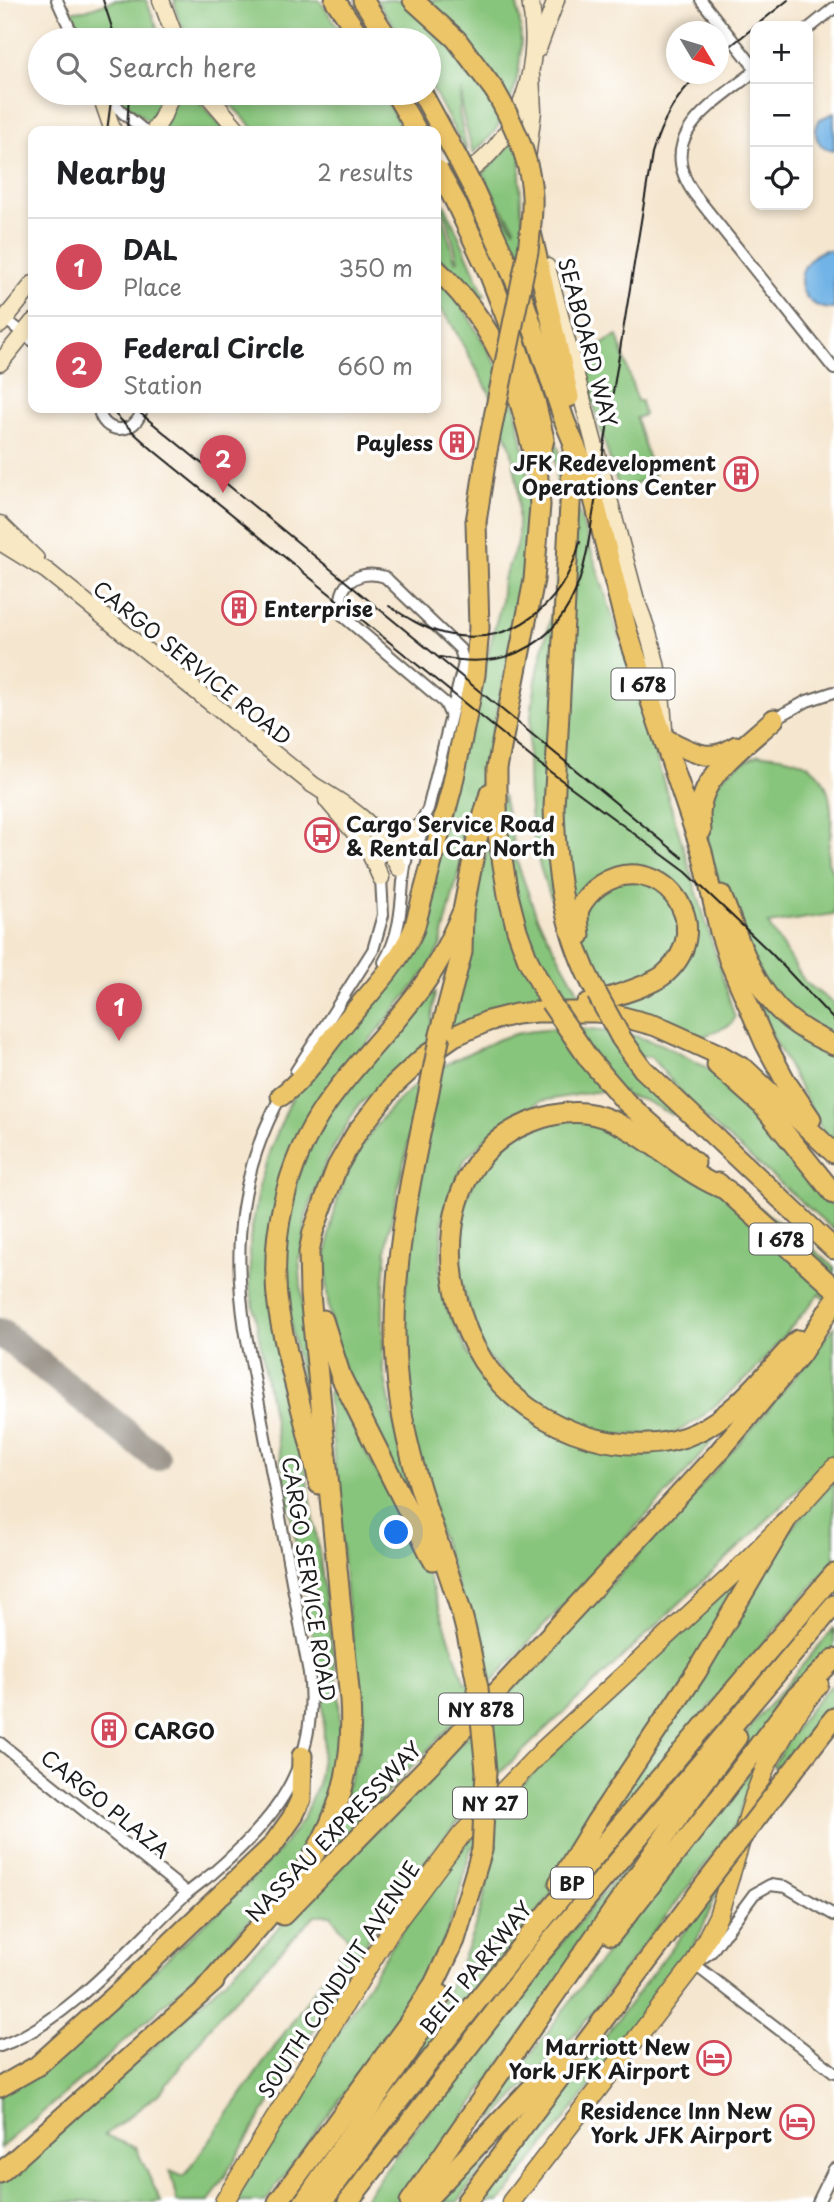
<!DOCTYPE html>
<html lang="en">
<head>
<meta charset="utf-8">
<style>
  body { margin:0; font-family:"Playpen Sans",sans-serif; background:#f6f6f6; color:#202124 }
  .controls { position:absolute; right:21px; top:21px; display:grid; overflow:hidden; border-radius:14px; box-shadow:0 4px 10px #0003 }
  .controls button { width:63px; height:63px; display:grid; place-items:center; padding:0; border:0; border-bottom:2px solid #e0e0e0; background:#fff; color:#202124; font:35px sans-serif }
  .compass { position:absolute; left:666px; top:21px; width:63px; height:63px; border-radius:50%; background:#fff; box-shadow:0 4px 10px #0003; rotate:128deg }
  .you { position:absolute; left:397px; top:1533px; width:24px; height:24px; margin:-18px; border:5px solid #fff; border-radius:50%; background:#1a73e8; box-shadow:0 0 0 10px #1a73e833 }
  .badge { display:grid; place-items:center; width:46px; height:46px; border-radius:50%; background:#d1495b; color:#fff; font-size:23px; font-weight:700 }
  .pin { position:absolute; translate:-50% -58px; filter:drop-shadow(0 2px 4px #0008) }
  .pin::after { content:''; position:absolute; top:37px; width:24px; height:21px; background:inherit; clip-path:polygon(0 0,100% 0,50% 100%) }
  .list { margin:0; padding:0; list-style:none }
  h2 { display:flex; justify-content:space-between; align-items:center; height:91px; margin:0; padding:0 28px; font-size:30px }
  h2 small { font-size:23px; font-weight:400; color:#757577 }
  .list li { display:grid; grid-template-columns:46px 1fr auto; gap:21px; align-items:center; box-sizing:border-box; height:98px; padding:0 28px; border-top:2px solid #e0e0e0 }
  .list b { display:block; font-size:26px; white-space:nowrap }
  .list p { margin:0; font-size:23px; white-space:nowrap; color:#757577 }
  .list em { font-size:23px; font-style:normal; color:#757577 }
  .icon { flex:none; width:38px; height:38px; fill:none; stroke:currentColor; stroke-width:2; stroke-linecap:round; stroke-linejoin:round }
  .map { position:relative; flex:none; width:834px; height:2202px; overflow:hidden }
  .search { position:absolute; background:#fff; box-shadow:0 4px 10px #0003; left:28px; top:28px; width:413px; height:77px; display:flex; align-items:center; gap:18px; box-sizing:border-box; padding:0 24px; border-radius:38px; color:#757577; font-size:26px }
  .panel { position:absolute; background:#fff; box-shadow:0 4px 10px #0003; left:28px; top:126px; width:413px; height:287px; border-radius:14px }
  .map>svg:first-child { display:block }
</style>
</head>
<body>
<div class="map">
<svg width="834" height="2202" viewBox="0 0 834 2202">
  <rect width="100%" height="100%" fill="#fff"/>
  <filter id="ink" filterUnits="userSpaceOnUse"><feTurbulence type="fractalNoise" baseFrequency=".0143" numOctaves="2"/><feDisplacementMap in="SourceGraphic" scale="14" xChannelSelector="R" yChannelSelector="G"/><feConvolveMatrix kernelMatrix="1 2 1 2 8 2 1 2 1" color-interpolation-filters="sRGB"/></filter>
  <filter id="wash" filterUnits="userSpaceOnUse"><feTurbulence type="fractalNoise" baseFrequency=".00686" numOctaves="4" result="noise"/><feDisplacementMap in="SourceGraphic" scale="28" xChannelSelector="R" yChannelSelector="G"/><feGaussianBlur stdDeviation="1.57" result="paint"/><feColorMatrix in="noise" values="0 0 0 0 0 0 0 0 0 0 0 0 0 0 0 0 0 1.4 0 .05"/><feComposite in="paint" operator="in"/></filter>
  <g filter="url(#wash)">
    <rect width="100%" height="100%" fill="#f5e6cf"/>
    <g fill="#88c57b" stroke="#52704c" stroke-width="2">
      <polygon points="115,0 146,0 162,40 85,40 73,16 74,11 85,10"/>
      <polygon points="174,0 319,0 347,40 189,40 178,18"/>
      <path d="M376,0h140c10,44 5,90 -20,129 -5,9 -15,16 -23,24l-11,-42v-21l-3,22 8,39 -1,1 -37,-70v-42h-25z"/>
      <polygon points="116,93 162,93 150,122 121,100"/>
      <polygon points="177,93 192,93 225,131 162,131"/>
      <polygon points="220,93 382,93 403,131 256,131"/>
      <polygon points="525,121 520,171 521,208 537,302 535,303 481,186 485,184 495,203 514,229 515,227 497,201 483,174 510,145"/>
      <polygon points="436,201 445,223 455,261 458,260 448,221 442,207 445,205 485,296 478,299 450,267 436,255"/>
      <polygon points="436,273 454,292 512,391 524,450 531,500 531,549 489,749 440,947 429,968 331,1088 272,1221 302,1448 319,1551 339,1699 341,1748 332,1798 310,1846 283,1885 209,1963 95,2068 0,2148 0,2075 29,2074 65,2053 243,1888 278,1852 302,1820 318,1784 324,1742 323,1695 250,1287 250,1238 260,1185 270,1150 290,1102 315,1064 406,951 417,884 417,874 421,863 428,851 482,676 501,603 503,579 518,542 518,487 511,448 490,394 450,321 436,305"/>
      <path d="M618,336l19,65h4l3,14 -8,3 18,59 -35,12c-6,-19 -34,-106 -32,-118 3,-17 15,-30 31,-35z"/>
      <path d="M552,429l74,229 109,360 -5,7 -25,11 -11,-2 -48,-22 -55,-8 -105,13 -82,46 -46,43 -30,51 -22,59 -3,39 -4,1 12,160h-3l-27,-143 7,-61 15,-52 21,-43 94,-112 17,-13 -5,47 18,-9 32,-154 23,-81 14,67 20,55 46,83 26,2c-27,-47 -60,-94 -72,-147 -13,-59 -11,-116 -1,-174 6,-33 17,-66 21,-99 5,-51 0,-102 -5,-153z"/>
      <path d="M759,754c51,2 75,18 72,73 0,10 -5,23 -3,33 0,5 5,10 6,15 0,12 0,26 0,39l-66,10 37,58 29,22v36c-18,-13 -39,-26 -56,-41 -27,-25 -88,-168 -70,-201 12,-23 29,-34 51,-44z"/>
      <polygon points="753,986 834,1051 834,1152 768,1028"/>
      <path d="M568,1028l57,5 36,11 52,27 45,42 76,95v22l-138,-120 -45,-53 -26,-1 50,56 -3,3 -26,-14 -22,-6v-3h-30l-53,9 -42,24 -34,34 -22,56 -3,58 7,35 22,47 20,30 43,34 137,31 42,-13 3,-1v3l-29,35 -222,239 -144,151 40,-113v-60l-13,-97 -18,-202 5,-1 70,130 24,52 38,110 21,-4 -7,-29 -64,-190 -15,-96 21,-279 -33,150 -5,61v71l10,51 21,79 -6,1c-28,-56 -66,-113 -77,-175 -22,-116 35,-228 145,-273 12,-6 26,-13 39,-16 18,-4 36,-4 53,-6z"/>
      <polygon points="601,1110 638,1117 697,1158 745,1198 802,1239 834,1267 834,1310 819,1294 752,1374 698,1420 673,1434 608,1435 556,1416 519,1390 484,1353 456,1267 458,1216 481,1167 516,1133"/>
      <path d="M834,1327v126l-78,78 -249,235 -64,73 -60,77 -174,286h-32l-7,-31 14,6 165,-237 -18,-25h-16l-99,104 -55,73 -56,43 31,13 25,54h-161v-19c74,-65 148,-129 219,-197 110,-106 216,-215 320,-326 103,-108 205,-215 295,-333z"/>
      <path d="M834,1481v80l-260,305 -210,266c54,-89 118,-178 129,-284l-22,-1 -9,38 -15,48 -18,39 -34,51 -130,179h-31l160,-260 72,-99 97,-100 213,-198z"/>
      <polygon points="834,1628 834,1654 664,1856 659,1853 756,1720"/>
      <path d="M834,1683v20l-54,67 -7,-4c18,-31 35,-59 61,-83z"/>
      <polygon points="772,1744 750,1782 737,1823 581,2027 492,2121 496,2104 509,2084 600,1961"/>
      <path d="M704,1774l-287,409 -17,19h-38c106,-149 223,-289 342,-428z"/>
      <polygon points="721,1883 701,1932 676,1977 500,2202 479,2202"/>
      <polygon points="512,2121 516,2124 458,2202 436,2202"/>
    </g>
    <g fill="#71b3e6" stroke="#466881" stroke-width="2">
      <path d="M834,113v38c-17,-3 -23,-17 -14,-32z"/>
      <path d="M825,250h9v59c-39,1 -45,-46 -9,-59z"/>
    </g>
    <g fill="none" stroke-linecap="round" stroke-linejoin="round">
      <polyline stroke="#888176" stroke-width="28" points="0,1332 156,1457"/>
    </g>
  </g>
  <g filter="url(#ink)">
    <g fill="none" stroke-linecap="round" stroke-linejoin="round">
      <g stroke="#68635b" stroke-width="14">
        <g id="street">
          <polyline points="57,0 75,40"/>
          <polyline points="701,0 755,68"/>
          <polyline points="808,29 834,8"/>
          <path d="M755,71c-41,33 -103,65 -60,124l139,174"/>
          <polyline points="106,93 123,113 145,131"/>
          <polyline points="5,319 33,341"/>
          <path d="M99,408c2,28 39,28 43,0"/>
          <polyline points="774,719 807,701 834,692"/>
          <polyline points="402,849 409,850 420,838 425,822"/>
          <path d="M374,860l24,-11 4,-10c14,-6 19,-17 26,-30l36,-146 -4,-14 -75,-72c-29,-10 -53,11 -41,40l101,86 5,11"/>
          <path d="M384,962c15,-25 17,-51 19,-80 1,-11 2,-21 6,-32"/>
          <polyline points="296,1071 373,950 383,915 381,878"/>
          <polyline points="0,1743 187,1893"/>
          <polyline points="834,1915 786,1887 770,1885 754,1894 711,1952 694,1964 834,2072"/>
          <path d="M0,2046c66,-22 133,-102 184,-150 9,-8 19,-15 29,-23 28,-24 56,-51 74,-83 21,-37 27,-75 22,-117l-64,-344c-13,-85 -5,-159 37,-235"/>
          <polyline points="818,2202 834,2169"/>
        </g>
      </g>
      <g stroke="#68635b" stroke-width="19">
        <g id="secondary">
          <polyline points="161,0 176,40"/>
          <polyline points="538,49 556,0"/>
          <polyline points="100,93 113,131"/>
          <polyline points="206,93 239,131"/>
          <polyline points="154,131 162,118 172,93"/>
          <polyline points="527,159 533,111 531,75"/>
          <path d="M436,189c77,-30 109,-111 94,-189"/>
          <path d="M547,267l89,333c19,47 25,79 28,129"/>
          <polyline points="0,325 33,284"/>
          <polyline points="0,363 33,322"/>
          <polyline points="0,524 36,559"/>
          <path d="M0,542l47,29 266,214c42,26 63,37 86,83"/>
          <polyline points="327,800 367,847 381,878"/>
          <polyline points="376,829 397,834 417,829"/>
        </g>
      </g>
      <g stroke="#68635b" stroke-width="21">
        <g id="primary">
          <polyline points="224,2202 391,1929 462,1834 543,1750 730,1577 785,1522 834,1468"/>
          <polyline points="511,2202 694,1964 718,1916 755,1794 766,1766 795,1716 819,1684"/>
        </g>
      </g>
      <g stroke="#68635b" stroke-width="23">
        <g id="highway">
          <polyline points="335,0 362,40"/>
          <polyline points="363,0 389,40"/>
          <polyline points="413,0 456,39 495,91"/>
          <polyline points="395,93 417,131"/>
          <polyline points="422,93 458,159"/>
          <polyline points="474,190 521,293 565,422 589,479 627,631 702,852 720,932 729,960 765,1043 786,1082 811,1119"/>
          <polyline points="455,201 489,273 510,327 535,401 544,439 537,466 540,505 534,580 497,768 497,805 498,834 508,895 517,930 528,960 550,1002"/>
          <polyline points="531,232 569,397"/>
          <path d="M436,269c35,31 64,77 80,121 8,24 14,50 20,74"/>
          <path d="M573,448l-19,360c2,68 10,125 43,186"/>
          <path d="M665,739c27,12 43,26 71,7"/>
          <path d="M701,831c-1,-12 -2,-23 2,-34 8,-28 50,-58 71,-78"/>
          <path d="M721,895c14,34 26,74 48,103 15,21 42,37 65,47"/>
          <path d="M580,935c-1,-7 -3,-19 -1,-26 4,-9 13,-19 21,-24 57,-38 121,39 65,89 -15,13 -59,24 -79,31"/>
          <polyline points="440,1035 462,952 463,911 477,839 490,793"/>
          <polyline points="621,1038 643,1069 834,1249"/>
          <polyline points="589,1059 625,1101 695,1163"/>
          <polyline points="717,1065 763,1106 834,1194"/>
          <path d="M281,1096c26,-19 40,-46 61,-70 26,-32 55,-59 72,-97l38,-142 23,-112 4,-47 -3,-106"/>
          <path d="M427,1101c-21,99 -42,199 -27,300 10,71 38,137 59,204 9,27 13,55 19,83"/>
          <polyline points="718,1183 834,1288"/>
          <path d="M727,1190c-49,-17 -94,-72 -142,-77 -19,-2 -40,3 -57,10 -94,38 -92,165 -45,238 24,37 64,64 106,76 35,10 75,11 108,-5 41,-19 70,-61 101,-92"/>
          <polyline points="323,1320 341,1377 433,1560"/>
          <path d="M319,1484c-11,-58 -30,-113 -40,-171 -11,-71 6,-149 47,-208 30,-43 70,-80 100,-124 15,-21 26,-46 37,-70"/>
          <polyline points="789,1776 834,1718"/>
          <polyline points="559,1883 596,1822 697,1671 785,1522"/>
          <polyline points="283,1915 438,1756 718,1453 800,1355 834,1302"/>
          <polyline points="611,1935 706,1815 794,1699 834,1659"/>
          <path d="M205,1989c80,-95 154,-154 145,-289l-40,-406 -1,-42 4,-20 24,-65 20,-35 37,-47 30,-28 30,-21 34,-15 28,-7 20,-2h60l20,3 40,11 64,29 26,15 88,83"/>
          <polyline points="0,2087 37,2066 117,1994 272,1846 292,1818 301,1799 302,1756"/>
          <polyline points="0,2173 214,1982"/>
          <polyline points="278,2202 408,2024 434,1984 455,1940 482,1850"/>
          <polyline points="304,2202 410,2049 441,1995"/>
          <path d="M322,2202c161,-217 336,-424 512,-628"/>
          <polyline points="348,2202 540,1954 834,1605"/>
          <polyline points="410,2202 681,1813 737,1737"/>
          <polyline points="424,2202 560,2058"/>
          <polyline points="466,2202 707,1882"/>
        </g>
      </g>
      <use href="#street" stroke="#fff" stroke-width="10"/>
      <use href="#secondary" stroke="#f8e8c3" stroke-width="16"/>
      <use href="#primary" stroke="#edc569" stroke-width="18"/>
      <use href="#highway" stroke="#edc569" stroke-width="19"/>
      <g stroke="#1c1c1c" stroke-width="2">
        <polyline points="103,0 116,40"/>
        <polyline points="718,56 788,0"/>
        <polyline points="107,131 112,93"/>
        <polyline points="127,131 129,93"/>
        <polyline points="109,408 135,434 154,451 537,762 686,872 770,952 834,1020"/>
        <polyline points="134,408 683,858"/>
        <path d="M389,606c17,11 34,22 53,27 69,17 121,-27 138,-91"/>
        <path d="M440,657c83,17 132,-26 147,-106l65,-397c9,-31 23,-58 47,-80"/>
      </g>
      <g stroke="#68635b" stroke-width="23" stroke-linecap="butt">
        <g id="highway-bridge">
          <polyline points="458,159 474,190"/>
          <polyline points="438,170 455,201"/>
          <path d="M476,522l11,-71 41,-200c2,-18 5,-37 4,-55 -1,-36 -19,-74 -37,-105"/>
          <polyline points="597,994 621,1038"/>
          <polyline points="550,1002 589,1059"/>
          <polyline points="427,1101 440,1035"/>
          <polyline points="478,1688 486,1771 482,1850"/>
          <polyline points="707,1882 789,1776"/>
        </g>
      </g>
      <use href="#highway-bridge" stroke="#edc569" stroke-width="19"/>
    </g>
  </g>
  <defs>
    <g id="building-ring" transform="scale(1.75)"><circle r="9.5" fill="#fff" stroke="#d1495b" stroke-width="1.5"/><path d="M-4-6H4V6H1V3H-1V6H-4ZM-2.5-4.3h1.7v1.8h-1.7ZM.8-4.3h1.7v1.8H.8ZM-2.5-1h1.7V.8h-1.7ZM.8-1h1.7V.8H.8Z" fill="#d1495b"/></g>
    <g id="bus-ring" transform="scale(1.75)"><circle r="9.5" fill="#fff" stroke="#d1495b" stroke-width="1.5"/><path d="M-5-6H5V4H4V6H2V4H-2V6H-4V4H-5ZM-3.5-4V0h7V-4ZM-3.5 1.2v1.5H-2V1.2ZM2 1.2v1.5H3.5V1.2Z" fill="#d1495b"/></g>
    <g id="hotel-ring" transform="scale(1.75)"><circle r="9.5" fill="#fff" stroke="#d1495b" stroke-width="1.5"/><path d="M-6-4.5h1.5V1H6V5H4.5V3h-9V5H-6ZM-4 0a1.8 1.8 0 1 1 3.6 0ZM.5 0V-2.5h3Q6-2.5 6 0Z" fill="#d1495b"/></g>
  </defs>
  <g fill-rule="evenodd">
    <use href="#building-ring" x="457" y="442"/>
    <use href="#building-ring" x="741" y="474"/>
    <use href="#building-ring" x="239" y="608"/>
    <use href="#bus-ring" x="322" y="835"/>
    <use href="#building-ring" x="109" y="1730"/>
    <use href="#hotel-ring" x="714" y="2058"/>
    <use href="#hotel-ring" x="797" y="2122"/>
  </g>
  <g text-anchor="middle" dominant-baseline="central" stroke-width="7" stroke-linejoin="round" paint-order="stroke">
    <g fill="#fff" stroke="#606060" stroke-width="2">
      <rect x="611.5" y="668.5" width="63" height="31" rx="5"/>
      <rect x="749.5" y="1223.5" width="63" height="31" rx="5"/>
      <rect x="439" y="1693.5" width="84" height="31" rx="5"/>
      <rect x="453" y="1787.5" width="74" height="31" rx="5"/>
      <rect x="551" y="1867.5" width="42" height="31" rx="5"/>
    </g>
    <g font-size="19" font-weight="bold" fill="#1c1c1c">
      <text x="643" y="684">I 678</text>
      <text x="781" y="1239">I 678</text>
      <text x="481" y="1709">NY 878</text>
      <text x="490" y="1803">NY 27</text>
      <text x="572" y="1883">BP</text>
    </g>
    <g font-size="21" fill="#1c1c1c" stroke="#fff">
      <text transform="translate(589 342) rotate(75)">SEABOARD WAY</text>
      <text transform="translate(193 662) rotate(39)">CARGO SERVICE ROAD</text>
      <text transform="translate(310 1579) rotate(81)">CARGO SERVICE ROAD</text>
      <text transform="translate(106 1803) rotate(39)">CARGO PLAZA</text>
      <text transform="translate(333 1831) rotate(-46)">NASSAU EXPRESSWAY</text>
      <text transform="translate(475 1967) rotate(-51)">BELT PARKWAY</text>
      <text transform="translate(338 1979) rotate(-57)">SOUTH CONDUIT AVENUE</text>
    </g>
    <g font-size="21" font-weight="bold" fill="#1c1c1c" stroke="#fff" text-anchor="end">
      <text x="433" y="442">Payless</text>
      <text x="716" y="462">JFK Redevelopment<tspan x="716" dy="24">Operations Center</tspan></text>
      <text x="264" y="608" text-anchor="start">Enterprise</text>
      <text x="346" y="823" text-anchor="start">Cargo Service Road<tspan x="346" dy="24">&amp; Rental Car North</tspan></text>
      <text x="134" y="1730" text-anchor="start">CARGO</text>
      <text x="690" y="2046">Marriott New<tspan x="690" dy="24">York JFK Airport</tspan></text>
      <text x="772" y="2110">Residence Inn New<tspan x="772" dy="24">York JFK Airport</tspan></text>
    </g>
  </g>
</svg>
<div class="controls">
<button>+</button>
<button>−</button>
<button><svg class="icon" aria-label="locate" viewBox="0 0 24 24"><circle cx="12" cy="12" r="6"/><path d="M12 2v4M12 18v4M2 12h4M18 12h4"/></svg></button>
</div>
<svg class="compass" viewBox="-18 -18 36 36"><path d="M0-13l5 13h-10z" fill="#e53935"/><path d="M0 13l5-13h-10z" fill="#757577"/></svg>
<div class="you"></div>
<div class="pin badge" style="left:119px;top:1041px">1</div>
<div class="pin badge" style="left:223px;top:493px">2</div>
<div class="search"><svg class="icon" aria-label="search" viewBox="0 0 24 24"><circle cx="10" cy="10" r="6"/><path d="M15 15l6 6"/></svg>Search here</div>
<section class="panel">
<h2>Nearby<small>2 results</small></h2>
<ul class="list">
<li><span class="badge">1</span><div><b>DAL</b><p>Place</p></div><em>350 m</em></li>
<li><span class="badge">2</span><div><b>Federal Circle</b><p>Station</p></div><em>660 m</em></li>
</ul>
</section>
</div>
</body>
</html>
